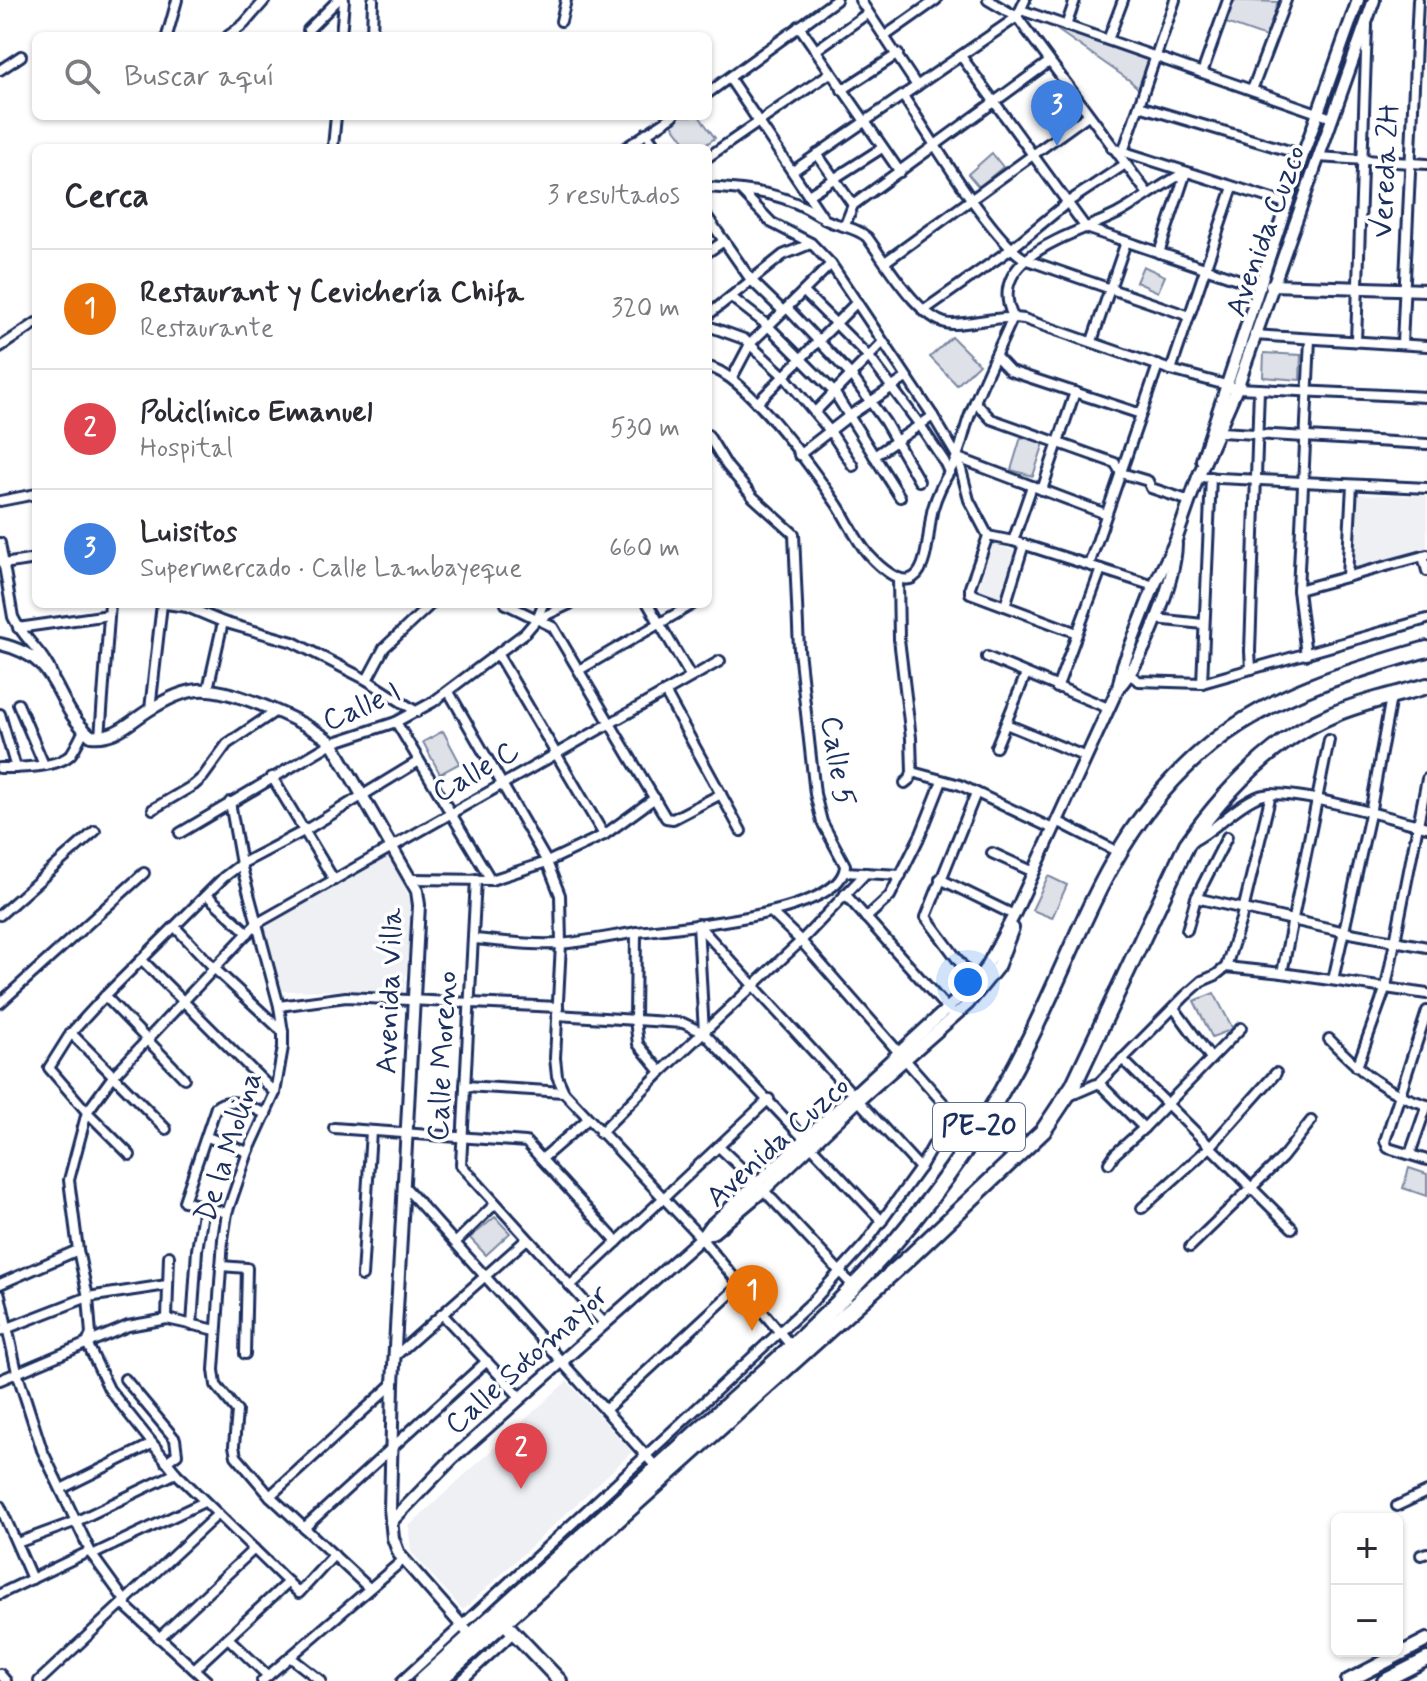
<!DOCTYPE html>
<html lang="es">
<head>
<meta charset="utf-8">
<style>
  body { margin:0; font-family:Mynerve,sans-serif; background:#f2f2f3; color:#2b2b33 }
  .controls { position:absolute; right:24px; bottom:24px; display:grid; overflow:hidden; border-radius:12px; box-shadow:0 2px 6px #0004 }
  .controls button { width:72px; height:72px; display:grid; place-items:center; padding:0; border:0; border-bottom:2px solid #e1e1e2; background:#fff; color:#2b2b33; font:40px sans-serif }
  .you { position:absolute; left:968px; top:982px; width:28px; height:28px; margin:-20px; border:6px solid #fff; border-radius:50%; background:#1a73e8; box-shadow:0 0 0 12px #1a73e833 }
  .badge { display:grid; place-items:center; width:52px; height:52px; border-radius:50%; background:#d1495b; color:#fff; font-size:26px; font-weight:700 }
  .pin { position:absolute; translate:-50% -66px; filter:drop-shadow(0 2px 4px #0008) }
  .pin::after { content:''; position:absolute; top:42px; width:28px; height:24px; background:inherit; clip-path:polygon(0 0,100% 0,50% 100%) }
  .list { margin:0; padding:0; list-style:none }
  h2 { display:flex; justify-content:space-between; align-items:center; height:104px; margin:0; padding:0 32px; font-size:34px }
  h2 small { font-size:26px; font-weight:400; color:#7c7c81 }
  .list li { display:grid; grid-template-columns:52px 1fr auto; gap:24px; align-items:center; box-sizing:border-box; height:120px; padding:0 32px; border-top:2px solid #e1e1e2 }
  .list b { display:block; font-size:30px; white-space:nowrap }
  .list p { margin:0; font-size:26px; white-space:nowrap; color:#7c7c81 }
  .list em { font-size:26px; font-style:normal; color:#7c7c81 }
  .icon { flex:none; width:44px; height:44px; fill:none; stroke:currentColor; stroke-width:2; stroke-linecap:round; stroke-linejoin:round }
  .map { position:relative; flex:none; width:1427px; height:1681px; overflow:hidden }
  .search { position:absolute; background:#fff; box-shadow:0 2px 6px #0004; left:32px; top:32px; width:680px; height:88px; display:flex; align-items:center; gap:20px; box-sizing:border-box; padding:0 28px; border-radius:12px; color:#7c7c81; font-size:30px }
  .panel { position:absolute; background:#fff; box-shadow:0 2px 6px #0004; left:32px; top:144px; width:680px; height:464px; border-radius:12px }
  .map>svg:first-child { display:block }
</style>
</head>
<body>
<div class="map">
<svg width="1427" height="1681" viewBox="0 0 1427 1681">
  <rect width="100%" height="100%" fill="#fff"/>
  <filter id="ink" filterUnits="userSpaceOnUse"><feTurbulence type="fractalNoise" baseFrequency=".0125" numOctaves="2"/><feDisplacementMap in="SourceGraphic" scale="16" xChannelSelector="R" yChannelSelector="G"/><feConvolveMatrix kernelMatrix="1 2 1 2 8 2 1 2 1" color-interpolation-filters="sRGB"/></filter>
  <g filter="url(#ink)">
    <g fill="#eff0f4">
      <polygon points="1355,494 1427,496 1427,551 1352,573"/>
      <polygon points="993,543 1017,552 1001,599 978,590"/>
      <polygon points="387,855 403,882 413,909 404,990 401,993 352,990 281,991 264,928"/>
      <polygon points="567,1381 632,1452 463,1610 411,1552 409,1526"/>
    </g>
    <g fill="#dee1e7" stroke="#7c88a2" stroke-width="2">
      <polygon points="1231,0 1278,2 1266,37 1223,22"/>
      <polygon points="1053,27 1150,61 1139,89 1129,80"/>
      <polygon points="681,116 699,116 715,138 701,148 690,148 671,123"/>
      <polygon points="992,153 1003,167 979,187 968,174"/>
      <polygon points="1143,266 1165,276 1158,292 1136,282"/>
      <polygon points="952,337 979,364 957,385 930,357"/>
      <polygon points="1264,353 1301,355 1300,380 1263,377"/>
      <polygon points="1021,437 1044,443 1033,476 1011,470"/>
      <polygon points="443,731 460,763 440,774 423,742"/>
      <polygon points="1048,876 1067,885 1052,918 1032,910"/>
      <polygon points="1214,993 1233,1029 1212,1037 1194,1001"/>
      <polygon points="1409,1168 1427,1174 1427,1196 1403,1188"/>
      <polygon points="495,1217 510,1233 486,1255 470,1238"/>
    </g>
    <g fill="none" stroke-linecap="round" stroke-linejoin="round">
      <g stroke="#1b2f5e" stroke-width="14">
        <g id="minor">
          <polyline points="860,0 917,86"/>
          <polyline points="988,0 1017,17 1148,194"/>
          <polyline points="1021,10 1332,118"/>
          <polyline points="561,21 566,0"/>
          <polyline points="799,26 900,172"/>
          <polyline points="1066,26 1075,0"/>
          <polyline points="308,30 338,0"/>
          <polyline points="167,36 177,0"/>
          <polyline points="228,36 244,24 265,0"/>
          <polyline points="341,36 344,0"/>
          <polyline points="372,36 373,0"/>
          <polyline points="885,36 936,0"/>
          <polyline points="1108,40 1123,0"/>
          <polyline points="816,50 868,13"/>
          <polyline points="961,56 1086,228 1261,287"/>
          <polyline points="0,70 21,56"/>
          <polyline points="1202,73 1228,0"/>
          <path d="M730,79l94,140c15,8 30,7 43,18 18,24 55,89 87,87 23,-1 47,-9 70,-5l147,51 66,18 190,9"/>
          <polyline points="842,90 898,54"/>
          <polyline points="1252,90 1286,0"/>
          <polyline points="708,93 836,0"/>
          <path d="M903,96c24,35 91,149 124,164l162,56"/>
          <polyline points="1139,106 1303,155"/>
          <polyline points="646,133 657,148"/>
          <polyline points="333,147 336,116"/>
          <polyline points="625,148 673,116"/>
          <polyline points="1112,148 1288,204"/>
          <polyline points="1123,152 1175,0"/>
          <polyline points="817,154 853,205"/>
          <polyline points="708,157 830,73"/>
          <polyline points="1318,157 1427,164"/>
          <polyline points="793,171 1017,17 1025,0"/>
          <path d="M708,187c45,4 72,4 112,29"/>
          <polyline points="740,190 772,223 811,243 831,264 933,416 958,458 969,500 988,536"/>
          <polyline points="810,194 882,148"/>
          <polyline points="708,218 751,280 783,311"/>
          <polyline points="845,225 853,205 1049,62"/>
          <polyline points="708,252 724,241"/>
          <polyline points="1159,253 1186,172"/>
          <polyline points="885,262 1088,115"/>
          <polyline points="804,292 869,357 920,425 944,461 949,472"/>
          <polyline points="731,297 767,325 834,392 900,497"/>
          <polyline points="787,308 851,375 885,422 919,481"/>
          <polyline points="923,311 1011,249 1068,202 1124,165"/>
          <polyline points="708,315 783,255 810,244"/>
          <polyline points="708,326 744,339 785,377 830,431 853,466"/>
          <polyline points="1254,335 1427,346"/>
          <polyline points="1092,341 1126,242"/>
          <polyline points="1356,341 1367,26"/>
          <polyline points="1402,344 1418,0"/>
          <polyline points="0,347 36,323"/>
          <polyline points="996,356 1010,371 1141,414"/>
          <path d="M708,367c37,7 105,103 128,136 11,16 19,36 32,51 9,10 32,33 46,23 15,-10 14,-52 19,-69 4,-14 10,-26 18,-39 11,-18 12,-38 20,-57 12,-32 28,-63 42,-95 -29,-62 65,-83 104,-103 24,-13 45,-30 69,-42"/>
          <polyline points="1171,370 1233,187"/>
          <polyline points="732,378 750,344 831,264"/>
          <polyline points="975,402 991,419 1115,463 1121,473 1148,481 1151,488 1190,501"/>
          <polyline points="757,403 857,302"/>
          <polyline points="815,412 883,342"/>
          <polyline points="1220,432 1427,444"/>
          <polyline points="799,455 849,416 906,378"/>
          <polyline points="874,456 933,416"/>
          <polyline points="958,458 1106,514"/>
          <polyline points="1198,477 1427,488"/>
          <polyline points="1042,490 1075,392"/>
          <polyline points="0,501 36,494"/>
          <polyline points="988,536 970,587 970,593 1077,633"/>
          <polyline points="988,536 1013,541 1154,586"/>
          <polyline points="1013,541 1032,486"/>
          <path d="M0,543l13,74c10,22 31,35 40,59"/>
          <polyline points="1423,556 1427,571"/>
          <polyline points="3,564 36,559"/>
          <polyline points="1089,565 1158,365"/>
          <polyline points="1347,577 1352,485"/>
          <polyline points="898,578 899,639 911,738 912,772 910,779 905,783"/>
          <polyline points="1298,590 1427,555"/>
          <polyline points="166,604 187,607 223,622 293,642 367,680 417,712"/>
          <polyline points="506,604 553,627 666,818 673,819 721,794"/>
          <polyline points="648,604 691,677"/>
          <polyline points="1005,606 1024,544"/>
          <polyline points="538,619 570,604"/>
          <polyline points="1156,619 1203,624"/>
          <polyline points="18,628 109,615"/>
          <polyline points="498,655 604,835"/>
          <polyline points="1306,655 1298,590 1310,339"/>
          <polyline points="987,657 1108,708"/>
          <polyline points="1251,669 1250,651 1259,389"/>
          <polyline points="579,670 693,604"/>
          <polyline points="1130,675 1139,681 1202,683 1427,619"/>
          <polyline points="367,680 384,648 431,604"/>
          <polyline points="1202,683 1211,477"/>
          <polyline points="1057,688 1101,569"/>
          <polyline points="208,689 223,622"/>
          <polyline points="449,692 547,862 560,895 561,944 555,1058 557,1076 564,1092 701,1238 792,1347"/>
          <polyline points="665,692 741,831"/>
          <polyline points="18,704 44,765"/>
          <polyline points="150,709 162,604"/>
          <polyline points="0,714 16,768"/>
          <polyline points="396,722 491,880"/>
          <polyline points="1006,724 1086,757"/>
          <polyline points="100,737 110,604"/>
          <polyline points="996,747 1026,674"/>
          <path d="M0,768c18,0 59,0 71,-14 5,-7 9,-16 13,-24"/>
          <polyline points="912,772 960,785 1053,829"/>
          <polyline points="272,777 334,880"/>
          <polyline points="230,802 241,864 279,1006 283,1032 283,1047 275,1093 248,1152 227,1213 223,1239 214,1370 216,1385 237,1411 234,1446 236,1456 270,1496 369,1588"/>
          <polyline points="153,809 194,785 203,777 227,744 276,711"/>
          <polyline points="1057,821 1118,852"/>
          <polyline points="180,833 332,743 396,722 433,702 525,633 537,619 543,604"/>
          <path d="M1191,842c24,-11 41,-34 66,-45 28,-13 136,23 170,30"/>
          <polyline points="992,853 1034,872"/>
          <polyline points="845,872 901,875"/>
          <polyline points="411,879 491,880 547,862 604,835 655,798"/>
          <polyline points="476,879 461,1165 605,1324"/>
          <polyline points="940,879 1014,915"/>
          <polyline points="845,894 951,1013"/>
          <polyline points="208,896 248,933"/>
          <polyline points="1196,898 1345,932 1427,947"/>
          <polyline points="0,915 95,831"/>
          <polyline points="866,918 890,896 921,834 942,781"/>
          <polyline points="698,924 704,1033 882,1221"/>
          <polyline points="698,925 920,1168"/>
          <polyline points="175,927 216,970 283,1032"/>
          <polyline points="1187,930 1196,898 1227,837"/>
          <polyline points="636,932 635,1020 638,1044 661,1072"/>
          <path d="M473,939c28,2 58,7 86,5 26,-2 53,-8 79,-12 39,-5 206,-17 207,-67l-23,-43 -7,-28 -16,-144 -5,-116 -41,-37 -26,-31 -19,-31"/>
          <polyline points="142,960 275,1093"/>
          <polyline points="1226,967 1282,973 1427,994"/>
          <polyline points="1282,973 1329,740"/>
          <polyline points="1333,980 1370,814 1391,697"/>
          <polyline points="975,983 926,917 976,793"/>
          <polyline points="105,996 184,1078"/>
          <polyline points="0,1003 144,873"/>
          <polyline points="279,1006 346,997 558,1007"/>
          <polyline points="1174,1008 1210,1057"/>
          <polyline points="1427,1011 1385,1141 1388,1148 1427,1160"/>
          <polyline points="557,1015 683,1023 704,1033"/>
          <polyline points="71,1033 166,1129"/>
          <path d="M1329,1039c31,32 55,54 98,66"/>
          <polyline points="1122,1059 1292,1228"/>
          <polyline points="1357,1067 1386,987 1427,779"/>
          <polyline points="1099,1083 1144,1128"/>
          <polyline points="465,1086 564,1092"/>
          <polyline points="1069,1096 1099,1083 1185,996 1202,981 1216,975 1226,967 1241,919 1271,794"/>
          <polyline points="334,1128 526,1142 617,1242"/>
          <polyline points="600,1133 661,1072 801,941 866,873"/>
          <polyline points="207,1137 248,1152"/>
          <polyline points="719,1147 757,1183 854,1287"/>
          <polyline points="1410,1154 1427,1105"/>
          <polyline points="130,1155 87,1112 49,1068 71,1033 105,996 224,877 241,864 304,831 419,761"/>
          <polyline points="543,1158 588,1119"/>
          <polyline points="1109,1163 1115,1154 1144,1128 1241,1028"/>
          <polyline points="404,1186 657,1468"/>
          <polyline points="1142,1208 1211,1146 1276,1073"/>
          <path d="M227,1213l-43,-12 32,-94c13,-12 35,0 50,7"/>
          <polyline points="456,1242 495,1204"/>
          <polyline points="1190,1247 1282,1158 1311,1121"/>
          <polyline points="221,1266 247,1268 245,1354"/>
          <polyline points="362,1276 371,1131"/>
          <polyline points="0,1284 78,1250"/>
          <polyline points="570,1286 769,1099"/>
          <polyline points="0,1295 17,1372 42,1450 92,1555 126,1602"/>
          <polyline points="442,1314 521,1398"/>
          <polyline points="167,1319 169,1256"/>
          <polyline points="192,1325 197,1250 204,1206"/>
          <polyline points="0,1331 88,1297 167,1285"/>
          <polyline points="394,1357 527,1239"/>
          <polyline points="125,1379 175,1439 177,1454 166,1462"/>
          <polyline points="0,1380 128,1326 167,1319 216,1330"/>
          <polyline points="605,1410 741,1284"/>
          <polyline points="63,1488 152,1444"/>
          <polyline points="270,1496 393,1384"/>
          <polyline points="0,1506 32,1579"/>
          <polyline points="1397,1506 1427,1492"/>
          <polyline points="304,1528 487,1361"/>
          <polyline points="17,1543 77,1521 176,1473"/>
          <polyline points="92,1555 204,1502"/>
          <polyline points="334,1555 299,1593 176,1473 109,1389 87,1343 91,1334 88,1297 78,1250 69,1180 87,1112 114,1075 256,924 720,661"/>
          <polyline points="1421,1555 1427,1553"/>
          <polyline points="0,1594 90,1551"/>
          <polyline points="123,1604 207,1681"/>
          <polyline points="159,1638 254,1549"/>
          <polyline points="228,1638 268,1676"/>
          <polyline points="290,1657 321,1681"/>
          <polyline points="194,1669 288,1582"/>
          <polyline points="0,1674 6,1681"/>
          <polyline points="39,1681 218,1514"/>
          <polyline points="262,1681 403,1560"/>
          <polyline points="402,1681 812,1302 865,1244 920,1168 946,1123 945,1105 801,941 772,913"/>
          <polyline points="461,1681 513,1633"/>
        </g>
      </g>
      <g stroke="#1b2f5e" stroke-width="16">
        <g id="tertiary">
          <polyline points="1271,285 1427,290"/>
          <polyline points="1202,460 1303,155 1358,0"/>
          <path d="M0,644c65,15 50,58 91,92 27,3 42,-18 65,-30 15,-9 34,-18 52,-16 31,2 101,33 124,53l85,148 2,14 -26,479 -3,125 3,29 6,16 72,82"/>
          <path d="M1119,687c25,-27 56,-106 57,-143"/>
          <polyline points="702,1237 714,1232 764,1190 859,1100 968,1004 998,967 1013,928"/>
          <polyline points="391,1522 452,1459 701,1238 708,1228 975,983 987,966 1014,915 1118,688 1123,665 1154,586 1176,540 1198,477 1237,388 1374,0"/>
        </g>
      </g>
      <g stroke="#1b2f5e" stroke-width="18">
        <g id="primary">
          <polyline points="498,1616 560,1681"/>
          <polyline points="1348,1681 1427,1640"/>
          <polyline points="1384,1681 1427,1659"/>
        </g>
      </g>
      <g stroke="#1b2f5e" stroke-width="20">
        <g id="trunk">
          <path d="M421,1681c92,-83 184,-166 276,-249 68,-61 138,-121 198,-190 53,-62 99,-131 135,-204 54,-109 82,-214 181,-294 63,-51 140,-73 216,-95"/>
          <path d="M438,1681l472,-424 133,-126 30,-45 114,-242c37,-52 86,-104 145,-129 30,-13 64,-20 95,-29"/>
        </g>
      </g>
      <use href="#minor" stroke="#fff" stroke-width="8"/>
      <use href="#tertiary" stroke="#fff" stroke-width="10"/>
      <use href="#primary" stroke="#fff" stroke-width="12"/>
      <use href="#trunk" stroke="#fff" stroke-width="14"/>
    </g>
  </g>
  <g text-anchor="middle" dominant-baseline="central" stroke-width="7" stroke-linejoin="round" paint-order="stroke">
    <rect fill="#fff" stroke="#5f6d8e" stroke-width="2" x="933" y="1103" width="92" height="48" rx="6"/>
    <g font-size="28" font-weight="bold" fill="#1b2f5e">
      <text x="979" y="1127">PE-20</text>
    </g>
    <g font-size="30" fill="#1b2f5e" stroke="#fff">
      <text transform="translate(1386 171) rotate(-87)">Vereda 2H</text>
      <text transform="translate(1266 231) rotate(-70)">Avenida Cuzco</text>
      <text transform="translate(362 707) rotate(-23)">Calle I</text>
      <text transform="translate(837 761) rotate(81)">Calle 5</text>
      <text transform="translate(476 772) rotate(-30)">Calle C</text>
      <text transform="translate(390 991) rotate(-88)">Avenida Villa</text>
      <text transform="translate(443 1056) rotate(-87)">Calle Moreno</text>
      <text transform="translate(778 1142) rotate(-42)">Avenida Cuzco</text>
      <text transform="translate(229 1147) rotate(-72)">De la Molina</text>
      <text transform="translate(527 1360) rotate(-42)">Calle Sotomayor</text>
    </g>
  </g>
</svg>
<div class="controls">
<button>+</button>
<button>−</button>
</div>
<div class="you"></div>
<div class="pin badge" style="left:752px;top:1331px;background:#e8710a">1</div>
<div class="pin badge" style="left:521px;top:1489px;background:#e0444e">2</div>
<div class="pin badge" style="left:1057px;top:146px;background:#3f7fe0">3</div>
<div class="search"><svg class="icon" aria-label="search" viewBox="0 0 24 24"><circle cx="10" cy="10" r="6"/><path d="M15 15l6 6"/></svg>Buscar aquí</div>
<section class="panel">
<h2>Cerca<small>3 resultados</small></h2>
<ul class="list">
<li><span class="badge" style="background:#e8710a">1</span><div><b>Restaurant y Cevichería Chifa</b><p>Restaurante</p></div><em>320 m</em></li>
<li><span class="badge" style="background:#e0444e">2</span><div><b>Policlínico Emanuel</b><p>Hospital</p></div><em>530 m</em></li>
<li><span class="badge" style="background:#3f7fe0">3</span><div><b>Luisitos</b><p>Supermercado · Calle Lambayeque</p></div><em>660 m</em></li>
</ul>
</section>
</div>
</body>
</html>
